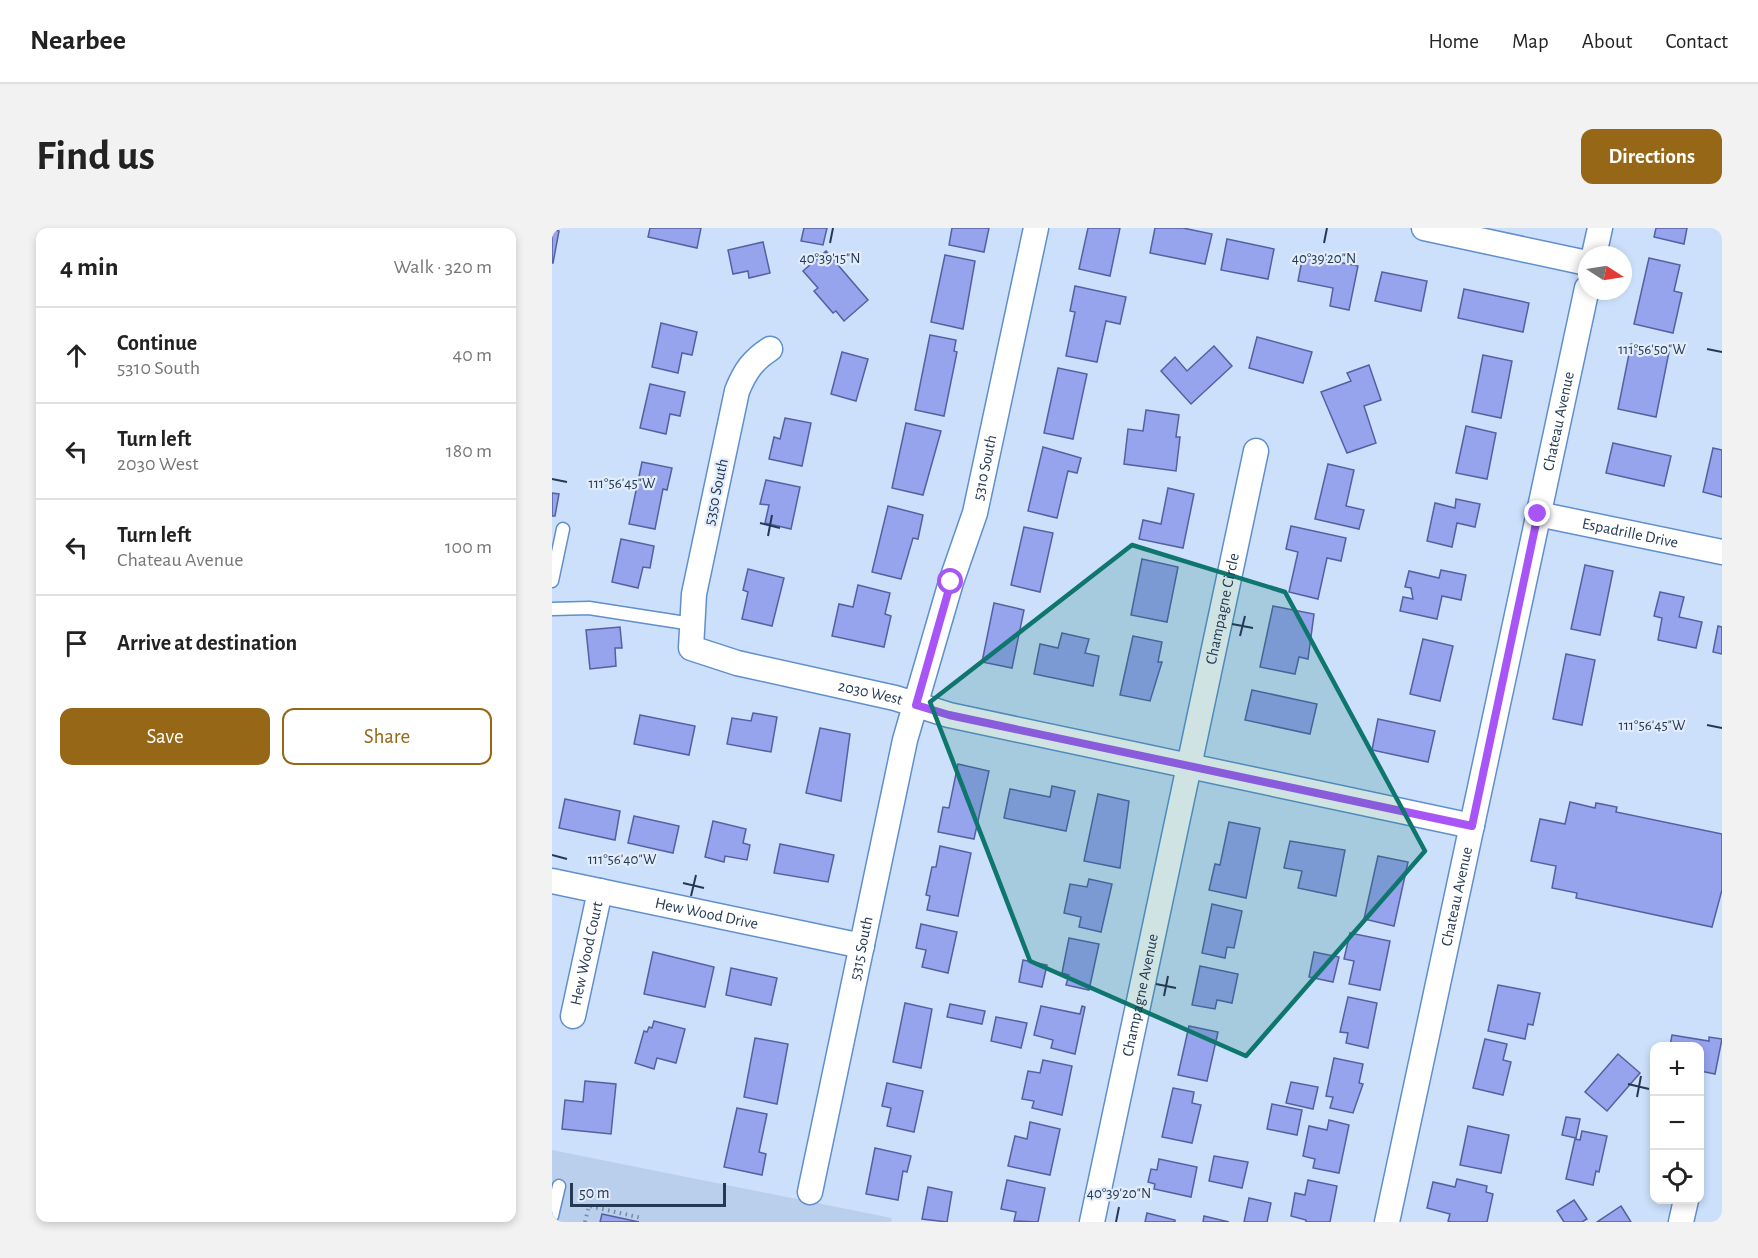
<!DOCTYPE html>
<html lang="en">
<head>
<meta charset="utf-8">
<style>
  body { margin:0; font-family:"Alegreya Sans",sans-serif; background:#f2f2f2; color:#222 }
  .controls { position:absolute; right:18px; bottom:18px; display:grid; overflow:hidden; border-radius:12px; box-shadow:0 3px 9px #0003 }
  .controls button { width:54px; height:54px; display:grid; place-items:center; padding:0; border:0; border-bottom:2px solid #e0e0e0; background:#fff; color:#222; font:30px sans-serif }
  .compass { position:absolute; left:1026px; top:18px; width:54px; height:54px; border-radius:50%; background:#fff; box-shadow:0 3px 9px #0003; rotate:102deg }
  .scale { position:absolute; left:18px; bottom:15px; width:156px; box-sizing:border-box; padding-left:6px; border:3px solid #243953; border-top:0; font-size:16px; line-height:21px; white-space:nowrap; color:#243953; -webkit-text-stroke:4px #e2ecfa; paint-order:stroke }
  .stop { position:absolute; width:18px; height:18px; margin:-14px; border:4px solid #a855f7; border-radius:50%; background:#fff }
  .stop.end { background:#a855f7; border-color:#fff; box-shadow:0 2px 6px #0008 }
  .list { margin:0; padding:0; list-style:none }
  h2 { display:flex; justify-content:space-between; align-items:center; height:78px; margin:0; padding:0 24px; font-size:26px }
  h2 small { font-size:20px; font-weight:400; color:#767676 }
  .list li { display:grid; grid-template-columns:39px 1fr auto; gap:18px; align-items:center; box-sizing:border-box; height:96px; padding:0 24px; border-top:2px solid #e0e0e0 }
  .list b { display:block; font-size:22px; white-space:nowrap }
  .list p { margin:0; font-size:20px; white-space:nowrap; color:#767676 }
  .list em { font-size:20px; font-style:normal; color:#767676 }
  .actions { display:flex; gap:12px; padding:18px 24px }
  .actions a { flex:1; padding:14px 0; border:2px solid #966716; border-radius:12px; text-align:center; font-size:21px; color:#966716 }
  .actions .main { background:#966716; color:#fff }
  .icon { flex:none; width:33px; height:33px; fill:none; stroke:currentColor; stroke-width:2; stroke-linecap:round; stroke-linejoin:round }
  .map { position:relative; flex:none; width:1170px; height:994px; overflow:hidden; border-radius:12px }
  header { display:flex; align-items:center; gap:36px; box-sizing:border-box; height:84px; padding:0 30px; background:#fff; border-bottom:2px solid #e0e0e0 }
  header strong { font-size:28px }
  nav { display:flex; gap:33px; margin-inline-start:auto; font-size:21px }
  .intro { display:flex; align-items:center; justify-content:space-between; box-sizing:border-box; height:144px; padding:0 36px }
  h1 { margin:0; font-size:42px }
  .button { padding:15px 27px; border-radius:12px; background:#966716; color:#fff; font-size:21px; font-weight:700 }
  main { display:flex; gap:36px; padding:0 36px }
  aside { flex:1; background:#fff; border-radius:12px; box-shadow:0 3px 9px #0003 }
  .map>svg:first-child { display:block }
</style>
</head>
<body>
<header>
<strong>Nearbee</strong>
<nav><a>Home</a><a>Map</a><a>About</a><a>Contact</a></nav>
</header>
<div class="intro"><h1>Find us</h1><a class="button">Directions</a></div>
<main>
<aside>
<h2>4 min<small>Walk · 320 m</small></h2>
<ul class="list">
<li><svg class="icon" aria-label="ahead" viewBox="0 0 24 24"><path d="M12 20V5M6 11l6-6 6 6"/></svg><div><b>Continue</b><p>5310 South</p></div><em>40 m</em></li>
<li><svg class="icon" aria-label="left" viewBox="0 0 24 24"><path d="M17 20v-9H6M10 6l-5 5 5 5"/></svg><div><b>Turn left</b><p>2030 West</p></div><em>180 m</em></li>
<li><svg class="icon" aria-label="left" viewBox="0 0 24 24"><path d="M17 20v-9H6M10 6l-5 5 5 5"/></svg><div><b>Turn left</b><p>Chateau Avenue</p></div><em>100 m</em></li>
<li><svg class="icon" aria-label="arrive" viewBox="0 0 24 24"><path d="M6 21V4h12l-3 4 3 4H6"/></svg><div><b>Arrive at destination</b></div></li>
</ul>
<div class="actions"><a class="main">Save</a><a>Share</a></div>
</aside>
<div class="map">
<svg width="1170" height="994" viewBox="0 0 1170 994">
  <rect width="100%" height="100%" fill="#cce0fb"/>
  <polygon fill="#b9cfec" points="0,922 340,990 339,994 0,994"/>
  <g fill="#96a3ed" stroke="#5560a3" stroke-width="1.5">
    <polygon points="98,0 149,0 145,20 96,9"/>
    <polygon points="252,0 275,0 271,17 249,13"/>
    <polygon points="400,0 437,0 432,24 397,17"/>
    <polygon points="536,0 568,0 558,48 527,41"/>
    <polygon points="603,0 631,0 660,6 653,36 598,25"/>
    <polygon points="1104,0 1135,0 1132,16 1102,9"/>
    <polygon points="0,1 7,3 1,35 0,35"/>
    <polygon points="675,11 722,21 716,51 669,42"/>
    <polygon points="211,14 218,45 197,50 196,43 181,46 176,22"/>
    <polygon points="274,23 316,72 292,93 284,83 281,85 262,63 266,60 251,43"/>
    <polygon points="393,27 423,33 411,101 379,94"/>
    <polygon points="751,27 806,38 797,82 778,78 781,60 746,53"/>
    <polygon points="1097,30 1128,37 1122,63 1130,65 1121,105 1082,96"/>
    <polygon points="830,44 875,53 869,83 823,73"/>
    <polygon points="523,58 574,69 568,96 554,93 545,134 514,128 523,84 518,83"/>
    <polygon points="912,61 977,75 971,104 906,90"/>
    <polygon points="109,95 145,104 140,127 130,125 126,145 100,139"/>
    <polygon points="378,107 404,112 402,123 405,124 392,188 363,182"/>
    <polygon points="705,109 760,124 751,155 697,140"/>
    <polygon points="1079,116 1117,124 1104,189 1066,181"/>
    <polygon points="662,118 680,138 639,176 609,143 623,129 635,143"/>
    <polygon points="290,124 316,131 304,173 279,166"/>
    <polygon points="931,127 960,133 949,190 920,184"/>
    <polygon points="817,137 829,172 812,178 824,215 795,225 769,164 799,153 795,145"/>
    <polygon points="506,140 535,146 521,211 492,205"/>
    <polygon points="98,156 133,164 128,188 118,186 114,206 88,200"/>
    <polygon points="594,182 627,187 624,209 628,209 624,243 572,236 576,201 591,203"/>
    <polygon points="233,190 259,195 250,238 217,231 222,209 228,211"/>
    <polygon points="354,195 389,203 371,267 340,260"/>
    <polygon points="914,198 944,205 935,251 904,245"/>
    <polygon points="1061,215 1119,228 1112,258 1054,245"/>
    <polygon points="491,219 529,230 525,245 516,243 505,290 476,283"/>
    <polygon points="1161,220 1170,222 1170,269 1151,264"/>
    <polygon points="90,234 120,240 115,262 111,261 103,301 77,296"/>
    <polygon points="776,236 802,242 794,278 812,282 807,301 763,291"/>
    <polygon points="214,252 248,259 239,301 213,295 217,277 208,276"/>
    <polygon points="616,260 642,266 631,320 587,311 591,292 609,296"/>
    <polygon points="0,265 7,266 3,288 0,288"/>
    <polygon points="904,271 928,276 923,299 905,295 900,319 875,313 883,275 903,280"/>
    <polygon points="336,278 371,287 366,311 361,310 349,351 320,344"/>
    <polygon points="739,298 794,310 789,333 775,330 766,371 737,364 746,324 734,321"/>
    <polygon points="472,299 501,305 488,364 459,357"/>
    <polygon points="69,311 102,318 98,340 91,339 86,360 60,354"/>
    <polygon points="590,331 626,339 615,394 579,387"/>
    <polygon points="1033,337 1061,343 1048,407 1019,401"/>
    <polygon points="196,341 232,350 220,398 190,391 196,364 191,362"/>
    <polygon points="889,342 914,347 909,372 890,368 885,391 848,383 851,369 861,371 859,360 853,359 857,343 887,350"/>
    <polygon points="306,357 338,365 333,386 339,388 332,419 280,408 287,376 301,379"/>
    <polygon points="1108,364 1132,369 1127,389 1150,394 1144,420 1106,412 1110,390 1102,388"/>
    <polygon points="442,375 472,382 460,440 430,434"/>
    <polygon points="721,378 762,386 756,431 747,429 743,446 708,439"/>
    <polygon points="1166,398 1170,399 1170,426 1161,424"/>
    <polygon points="68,399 70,420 63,420 64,438 38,441 34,402"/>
    <polygon points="510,405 537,411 533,425 547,428 541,458 482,446 488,416 506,420"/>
    <polygon points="581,408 610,414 606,434 610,434 598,473 568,467"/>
    <polygon points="871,411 901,418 888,473 858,466"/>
    <polygon points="1014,426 1043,432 1030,497 1001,491"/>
    <polygon points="700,462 765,476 758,506 693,492"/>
    <polygon points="201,485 225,489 219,524 175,516 180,490 199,493"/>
    <polygon points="88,487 143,498 137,527 82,516"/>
    <polygon points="826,491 883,503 876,534 820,522"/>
    <polygon points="268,500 298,506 289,573 254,565"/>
    <polygon points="406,536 437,543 422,611 386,604 391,579 397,580"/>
    <polygon points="500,558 523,563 514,603 452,590 458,561 498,569"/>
    <polygon points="546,566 577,573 568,640 532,633"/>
    <polygon points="13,571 68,583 63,612 7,600"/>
    <polygon points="1018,574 1043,580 1044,575 1065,579 1064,584 1170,606 1170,662 1160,699 1024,670 1025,665 1000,660 1004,638 979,633 988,591 1013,596"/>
    <polygon points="82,588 127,598 121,625 76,615"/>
    <polygon points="161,593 194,601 191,615 198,617 195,632 173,628 172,634 153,629"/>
    <polygon points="677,594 708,600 694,670 657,662 663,636 668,637"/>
    <polygon points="738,613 793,622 784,668 746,660 750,643 732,640"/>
    <polygon points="228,616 282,627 276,654 222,645"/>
    <polygon points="388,618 419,625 406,688 375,682 378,668 374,667 380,639 384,639"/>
    <polygon points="826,628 856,634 842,698 812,691"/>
    <polygon points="537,651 560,656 549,704 527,699 529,689 512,685 518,656 535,659"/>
    <polygon points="660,676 690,683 682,720 675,719 673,730 650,725"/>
    <polygon points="369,696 405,704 396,745 370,739 374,722 364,720"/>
    <polygon points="798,705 838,713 828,762 797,756 802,733 792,731"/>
    <polygon points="517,710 547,716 537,762 514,757 517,747 510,745"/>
    <polygon points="101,724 162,739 153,779 92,766"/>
    <polygon points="762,724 787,729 781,754 757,749"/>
    <polygon points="471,732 495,737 490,759 467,754"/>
    <polygon points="648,738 686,746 680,775 665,772 663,781 640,777"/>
    <polygon points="179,740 225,750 219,777 174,767"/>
    <polygon points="946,757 988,765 981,797 976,796 973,811 936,803"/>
    <polygon points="796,769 825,775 816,820 794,815 796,805 788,804"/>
    <polygon points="353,775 380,781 369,840 341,834"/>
    <polygon points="398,776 433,783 430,796 395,789"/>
    <polygon points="489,778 528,786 530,778 533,779 523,826 499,820 501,812 482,807"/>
    <polygon points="444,789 475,795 469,820 439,813"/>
    <polygon points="102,793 133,801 124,835 105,830 102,841 83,835 92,803 95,804 97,799 100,800"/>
    <polygon points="637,798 666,804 655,853 626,847"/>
    <polygon points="1120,807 1157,813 1157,809 1170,811 1163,846 1148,843 1148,818 1118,818"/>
    <polygon points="203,810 236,816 225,876 192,869"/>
    <polygon points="933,811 955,816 951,832 959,834 951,867 921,860"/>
    <polygon points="1066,826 1088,845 1055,883 1033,864"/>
    <polygon points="782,830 811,836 807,855 811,856 801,885 778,880 781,869 774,868"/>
    <polygon points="491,832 520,838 510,887 480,880 482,873 470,871 476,843 488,845"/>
    <polygon points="33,853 64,856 59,906 10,901 13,872 31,874"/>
    <polygon points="739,854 766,859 761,881 734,875"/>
    <polygon points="335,855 371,863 362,904 335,898 339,880 330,878"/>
    <polygon points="621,860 642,864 640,875 649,877 640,915 610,909"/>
    <polygon points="720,876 750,882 745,907 715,901"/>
    <polygon points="185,880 215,886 207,924 214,926 210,947 172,939"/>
    <polygon points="1014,889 1028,891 1024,910 1010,907"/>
    <polygon points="777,892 797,897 787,945 761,940 763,931 751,928 757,898 775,902"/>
    <polygon points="478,894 508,901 498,947 456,938 463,908 475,911"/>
    <polygon points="916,898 957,907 949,945 908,937"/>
    <polygon points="1030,903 1055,908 1047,944 1044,943 1041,957 1014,951 1023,911 1028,912"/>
    <polygon points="323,920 359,928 355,944 351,943 346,972 314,966"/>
    <polygon points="662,928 696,934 690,960 657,953"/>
    <polygon points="607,931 645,939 639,969 602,961 603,956 596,954 599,941 605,942"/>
    <polygon points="905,951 935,958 934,964 941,966 935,994 899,994 896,993 898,986 875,980 881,954 903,959"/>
    <polygon points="455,952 493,960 486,994 462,993 464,984 449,981"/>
    <polygon points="756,952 785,958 778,994 754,994 754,992 739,988 743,965 753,967"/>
    <polygon points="376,959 400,964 395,994 370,991"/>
    <polygon points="697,970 719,975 715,994 692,994"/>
    <polygon points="1022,972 1035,991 1030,994 1012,994 1005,983"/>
    <polygon points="1069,978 1079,994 1045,994"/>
    <polygon points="595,985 623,992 623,994 593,994"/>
    <polygon points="50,986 87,994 48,994"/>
    <polygon points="652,988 677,994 651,994"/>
  </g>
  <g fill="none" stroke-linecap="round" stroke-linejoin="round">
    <g stroke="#5f8fcd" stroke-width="15">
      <g id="lane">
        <polyline points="0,353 11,301"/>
        <polyline points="0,381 37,380 140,396"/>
        <polyline points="0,988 7,958"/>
      </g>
    </g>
    <g stroke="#5f8fcd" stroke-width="27">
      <g id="street">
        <polyline points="872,0 1035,35"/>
        <polyline points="1042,27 1048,0"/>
        <path id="s1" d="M218,121c-17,11 -25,22 -33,42l-43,203 -3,54 46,15 158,35 54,17 523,111"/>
        <path id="s2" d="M986,286l184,38"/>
        <path id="s3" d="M0,653l310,65"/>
        <path id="s4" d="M21,788l27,-125"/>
        <path id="s5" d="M258,964l95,-452 46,-158 24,-69 61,-285"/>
        <path id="s6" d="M540,994l164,-771"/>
        <path id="s7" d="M835,994l200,-934"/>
        <polyline points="1129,994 1134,972"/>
      </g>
    </g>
    <polyline stroke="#758aa4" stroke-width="4" stroke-dasharray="1.5 4.5" stroke-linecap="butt" points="33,994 37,978 90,990"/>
    <use href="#lane" stroke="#fff" stroke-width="12"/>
    <use href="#street" stroke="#fff" stroke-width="24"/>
  </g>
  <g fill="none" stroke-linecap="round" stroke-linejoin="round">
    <polyline stroke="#a855f7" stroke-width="8" points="399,354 364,477 397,487 920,598 986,286"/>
  </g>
  <path fill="#0f766e" fill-opacity="0.2" stroke="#0f766e" stroke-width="4.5" stroke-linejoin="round" d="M580,317l153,47 140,259 -179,205 -216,-95 -100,-259z"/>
  <path fill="none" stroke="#243953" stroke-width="2" d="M278,15l3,-15M772,15l3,-15M1155,121l15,3M0,251l15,3M208,295l20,5M216,308l4,-21M680,396l21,4M688,408l5,-20M1155,497l15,3M0,627l15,4M131,655l21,5M139,668l5,-21M604,756l20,4M612,768l4,-20M1076,856l21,5M1085,869l4,-21M564,994l3,-15"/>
  <g text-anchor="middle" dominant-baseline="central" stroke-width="4.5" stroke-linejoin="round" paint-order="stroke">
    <g font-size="16" fill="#243953" stroke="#e2ecfa">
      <text stroke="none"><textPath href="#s7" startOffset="819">Chateau Avenue</textPath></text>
      <text stroke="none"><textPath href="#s5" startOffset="746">5310 South</textPath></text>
      <text transform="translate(164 264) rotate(-78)">5350 South</text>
      <text stroke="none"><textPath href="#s2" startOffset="94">Espadrille Drive</textPath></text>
      <text stroke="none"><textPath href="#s6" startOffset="627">Champagne Circle</textPath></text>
      <text stroke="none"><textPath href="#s1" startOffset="501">2030 West</textPath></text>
      <text stroke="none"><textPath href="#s7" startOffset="333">Chateau Avenue</textPath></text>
      <text stroke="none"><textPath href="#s3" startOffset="158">Hew Wood Drive</textPath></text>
      <text stroke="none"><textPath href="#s5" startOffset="249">5315 South</textPath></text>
      <text stroke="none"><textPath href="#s4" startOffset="64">Hew Wood Court</textPath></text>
      <text stroke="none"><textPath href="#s6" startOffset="232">Champagne Avenue</textPath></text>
    </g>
  </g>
  <g font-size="15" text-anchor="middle" fill="#243953" stroke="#e2ecfa" stroke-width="4.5" stroke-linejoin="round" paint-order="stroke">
    <text x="278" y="35">40°39'15"N</text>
    <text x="772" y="35">40°39'20"N</text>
    <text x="1100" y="126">111°56'50"W</text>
    <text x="70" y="260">111°56'45"W</text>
    <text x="1100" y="502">111°56'45"W</text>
    <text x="70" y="636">111°56'40"W</text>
    <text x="567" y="970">40°39'20"N</text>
  </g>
</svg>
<div class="controls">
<button>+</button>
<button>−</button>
<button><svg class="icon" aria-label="locate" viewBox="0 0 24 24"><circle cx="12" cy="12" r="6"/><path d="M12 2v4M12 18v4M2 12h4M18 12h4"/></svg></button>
</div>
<svg class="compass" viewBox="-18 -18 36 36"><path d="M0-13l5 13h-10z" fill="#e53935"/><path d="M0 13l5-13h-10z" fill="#767676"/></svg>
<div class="scale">50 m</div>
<div class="stop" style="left:399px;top:354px"></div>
<div class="stop end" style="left:986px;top:286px"></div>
</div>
</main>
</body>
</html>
